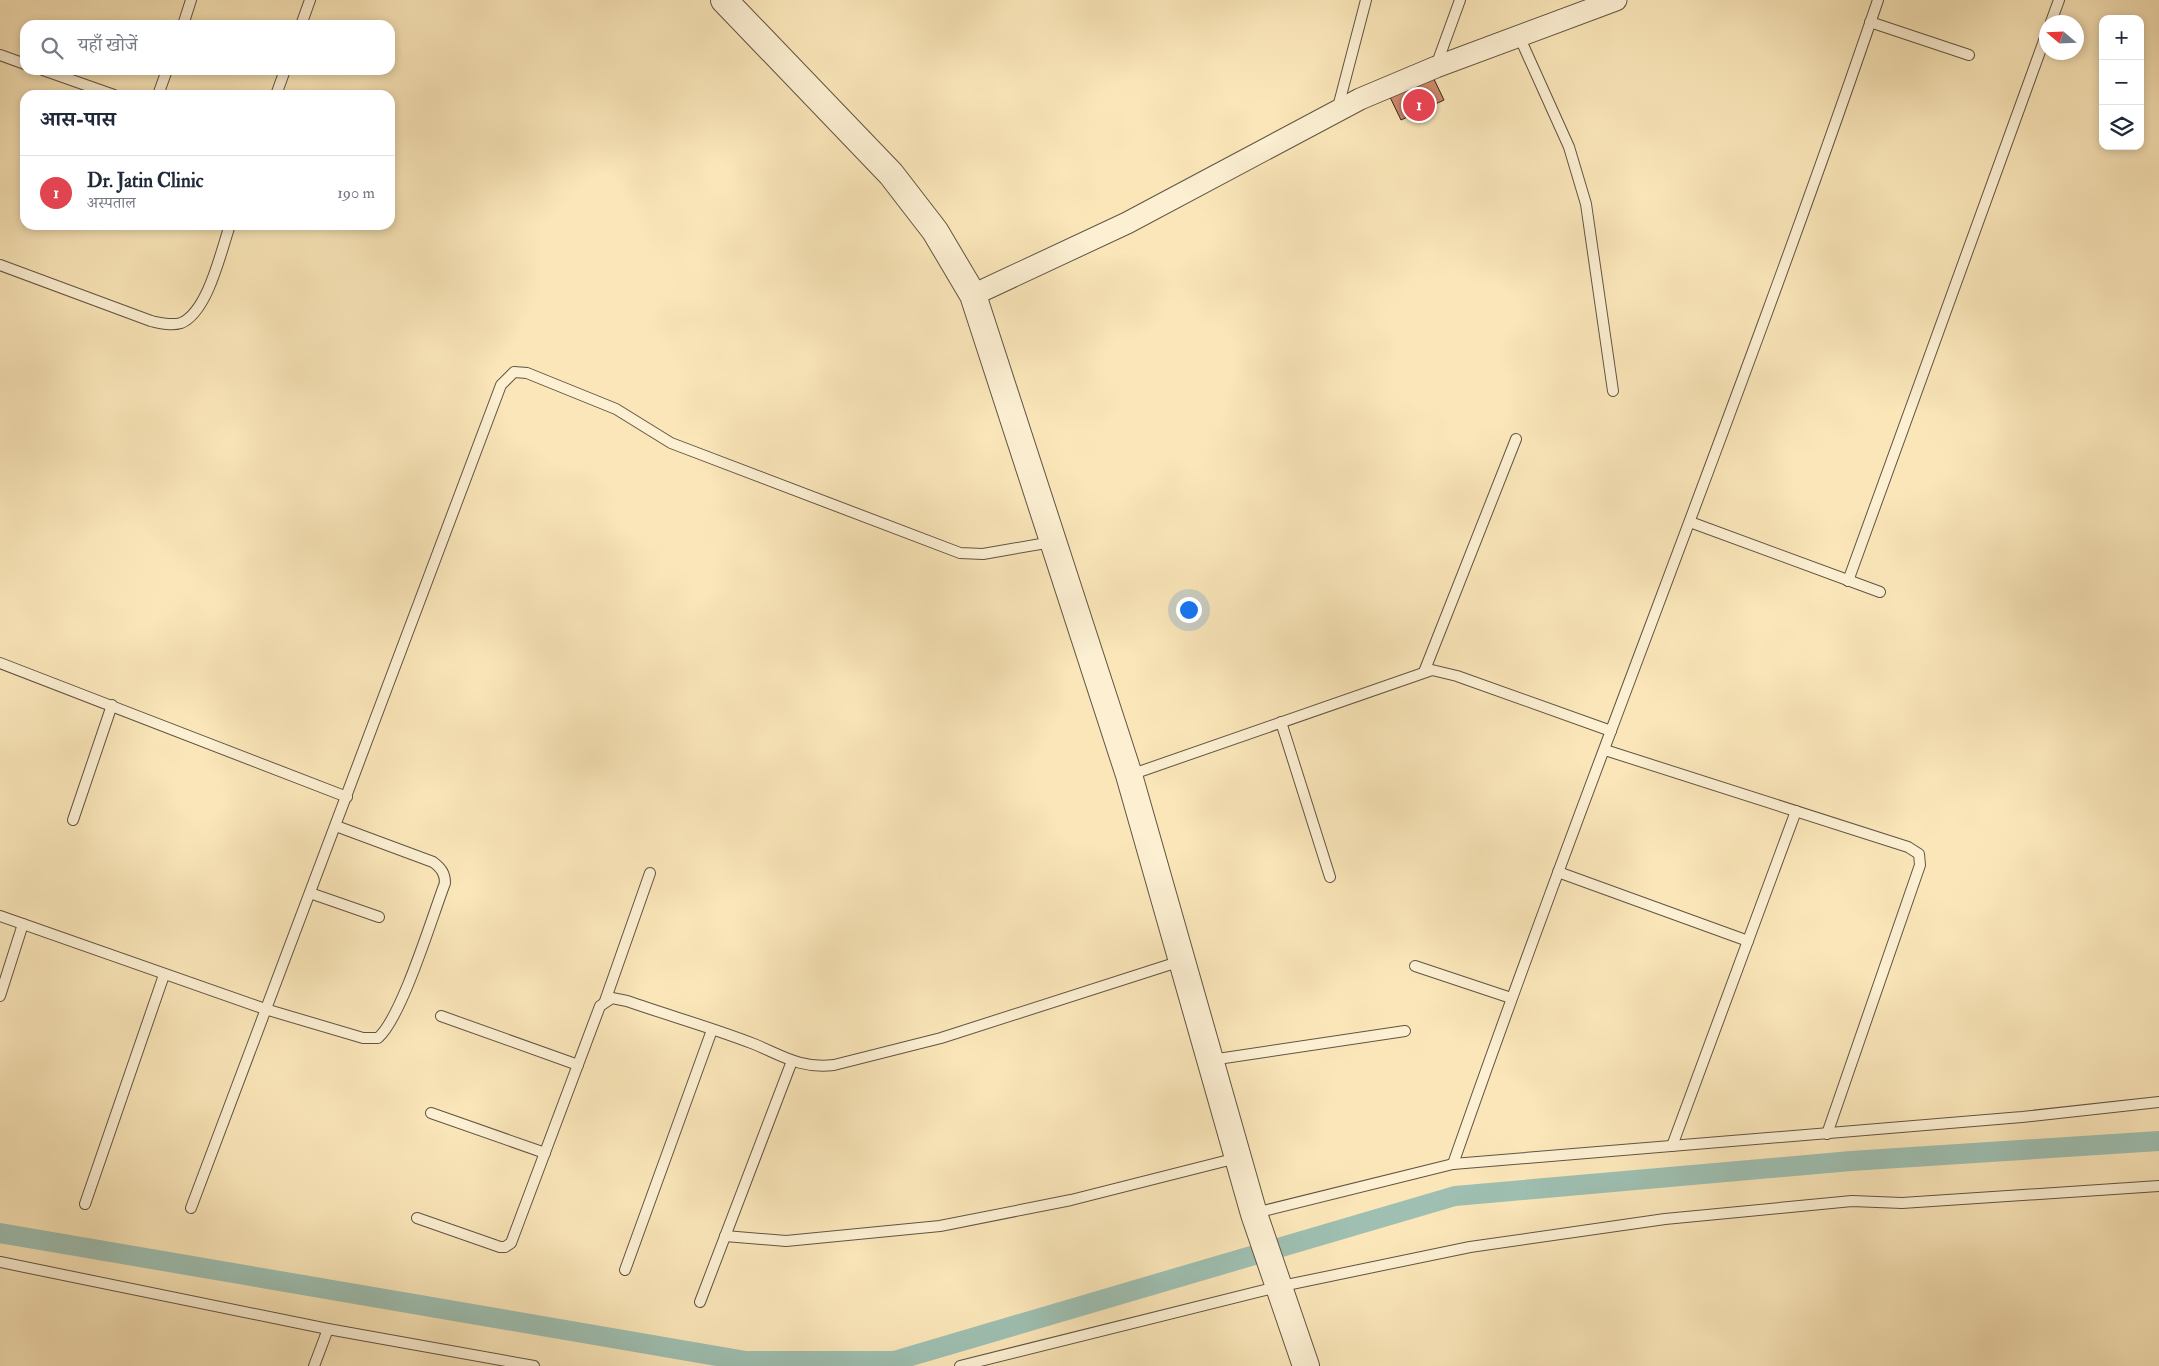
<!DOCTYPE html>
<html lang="hi">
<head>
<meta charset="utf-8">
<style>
  body { margin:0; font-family:"IM FELL Double Pica","Noto Serif Devanagari",serif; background:#f2f2f3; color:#1f2937 }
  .controls { position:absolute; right:15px; top:15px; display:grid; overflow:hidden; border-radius:10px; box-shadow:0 2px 8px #0003 }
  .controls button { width:45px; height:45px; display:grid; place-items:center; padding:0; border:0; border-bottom:1px solid #e0e1e3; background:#fff; color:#1f2937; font:25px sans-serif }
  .compass { position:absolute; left:2039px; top:15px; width:45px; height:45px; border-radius:50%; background:#fff; box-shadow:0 2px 8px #0003; rotate:289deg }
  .you { position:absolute; left:1188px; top:609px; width:18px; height:18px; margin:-12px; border:4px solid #fff; border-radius:50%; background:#1a73e8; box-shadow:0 0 0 8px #1a73e833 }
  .badge { display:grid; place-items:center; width:32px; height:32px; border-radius:50%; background:#1a73e8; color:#fff; font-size:16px; font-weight:700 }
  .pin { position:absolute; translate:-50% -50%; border:2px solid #fff; box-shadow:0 1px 5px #0006 }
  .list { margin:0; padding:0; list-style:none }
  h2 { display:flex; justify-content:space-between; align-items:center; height:65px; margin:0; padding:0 20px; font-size:21px }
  h2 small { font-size:16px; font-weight:400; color:#747a83 }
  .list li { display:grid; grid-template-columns:32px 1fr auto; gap:15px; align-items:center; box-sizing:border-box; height:75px; padding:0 20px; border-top:1px solid #e0e1e3 }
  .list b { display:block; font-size:19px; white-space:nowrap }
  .list p { margin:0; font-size:16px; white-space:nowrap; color:#747a83 }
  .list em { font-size:16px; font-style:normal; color:#747a83 }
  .icon { flex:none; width:28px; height:28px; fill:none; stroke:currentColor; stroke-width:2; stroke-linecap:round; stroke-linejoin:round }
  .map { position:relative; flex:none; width:2159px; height:1366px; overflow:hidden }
  .search { position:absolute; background:#fff; box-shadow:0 2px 8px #0003; left:20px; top:20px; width:375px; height:55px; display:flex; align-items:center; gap:12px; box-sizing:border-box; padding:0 18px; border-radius:15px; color:#747a83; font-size:19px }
  .panel { position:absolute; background:#fff; box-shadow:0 2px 8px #0003; left:20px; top:90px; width:375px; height:140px; border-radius:15px }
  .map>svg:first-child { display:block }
</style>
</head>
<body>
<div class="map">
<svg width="2159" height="1366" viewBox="0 0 2159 1366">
  <rect width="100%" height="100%" fill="#fae6b9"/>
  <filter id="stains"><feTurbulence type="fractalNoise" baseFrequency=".004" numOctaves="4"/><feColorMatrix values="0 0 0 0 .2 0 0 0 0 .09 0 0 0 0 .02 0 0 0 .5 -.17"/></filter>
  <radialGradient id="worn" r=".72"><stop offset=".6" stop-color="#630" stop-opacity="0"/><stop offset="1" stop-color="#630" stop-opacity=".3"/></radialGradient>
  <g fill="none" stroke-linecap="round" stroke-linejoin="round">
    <polyline stroke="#9ebfb1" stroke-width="20" points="0,1233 746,1361 894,1361 1455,1196 1851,1161 2159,1141"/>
  </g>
  <polygon fill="#d28a6d" stroke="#2d251b" points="1432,75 1444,100 1401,120 1389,95"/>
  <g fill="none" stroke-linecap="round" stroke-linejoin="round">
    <g stroke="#605542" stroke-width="12">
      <g id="service">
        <polyline points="1870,22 1969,55"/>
        <polyline points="2051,22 2059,0"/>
        <polyline points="183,25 191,0"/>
        <polyline points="301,25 310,0"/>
        <polyline points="1519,36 1569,147 1586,204 1613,391"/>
        <polyline points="0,55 25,64"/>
        <polyline points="1436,66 1460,0"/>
        <polyline points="43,70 114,95"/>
        <polyline points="158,95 167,70"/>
        <polyline points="276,95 285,70"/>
        <polyline points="1337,111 1366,0"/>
        <path d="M0,265l151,56c9,2 20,5 30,2 27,-11 40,-72 49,-98"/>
        <polyline points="1690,522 1880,592"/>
        <polyline points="1848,581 2046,35"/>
        <polyline points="0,663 347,797"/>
        <polyline points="1424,672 1516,439"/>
        <polyline points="1281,722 1330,877"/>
        <polyline points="1605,750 1908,847 1919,854 1920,865 1827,1134"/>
        <polyline points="1130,775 1432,670 1457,676 1611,731"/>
        <polyline points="73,820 112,705"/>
        <polyline points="1558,872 1748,941"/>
        <polyline points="310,893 379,917"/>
        <path d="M0,916l265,93 98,29h15c24,-21 54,-121 67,-155 0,-10 -4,-15 -12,-21l-97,-36"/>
        <polyline points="1415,966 1511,998"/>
        <polyline points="0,996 23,924"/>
        <polyline points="605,1001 650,873"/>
        <polyline points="441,1016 578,1065"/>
        <polyline points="1211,1060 1405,1031"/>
        <polyline points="431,1113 545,1153"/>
        <polyline points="1672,1146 1796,811"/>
        <path d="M1453,1164c136,-390 292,-773 425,-1164"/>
        <polyline points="85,1204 164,975"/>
        <polyline points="191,1208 501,385 514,372 527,373 616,409 671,443 960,553 983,554 1052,542"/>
        <polyline points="1255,1213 1453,1164 2022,1117 2159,1102"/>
        <path d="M417,1218l83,29h5l6,-4 89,-237 12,-8 15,3c43,15 86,27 127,43 29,12 47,25 80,21l107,-27 240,-77"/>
        <polyline points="725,1236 786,1241 940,1226 1071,1200 1237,1158"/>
        <polyline points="0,1262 328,1329 534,1366"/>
        <polyline points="625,1270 712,1030"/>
        <polyline points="700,1302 792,1061"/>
        <polyline points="314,1366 328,1329"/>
        <polyline points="960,1366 1277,1287 1470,1247 1665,1219 1852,1201 1902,1203 2159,1186"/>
      </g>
    </g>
    <g stroke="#605542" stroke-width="23">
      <polyline id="minor" points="973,295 1127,223 1360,99 1436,67 1616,0"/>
    </g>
    <g stroke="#605542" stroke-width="28">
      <polyline id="tertiary" points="724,0 891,174 935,231 973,295 1129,775 1254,1214 1306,1366"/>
    </g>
    <use href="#service" stroke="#fcefd2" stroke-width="10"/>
    <use href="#minor" stroke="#fcefd2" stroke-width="21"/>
    <use href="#tertiary" stroke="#fcefd2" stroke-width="26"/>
  </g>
  <rect width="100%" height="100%" filter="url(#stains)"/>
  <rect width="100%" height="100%" fill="url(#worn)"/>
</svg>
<div class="controls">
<button>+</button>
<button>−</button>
<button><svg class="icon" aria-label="layers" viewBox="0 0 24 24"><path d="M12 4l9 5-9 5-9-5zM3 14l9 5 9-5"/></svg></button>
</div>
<svg class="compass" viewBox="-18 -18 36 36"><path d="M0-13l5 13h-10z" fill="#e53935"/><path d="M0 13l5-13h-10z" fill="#747a83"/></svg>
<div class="you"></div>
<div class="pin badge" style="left:1419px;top:105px;background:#e0444e">1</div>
<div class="search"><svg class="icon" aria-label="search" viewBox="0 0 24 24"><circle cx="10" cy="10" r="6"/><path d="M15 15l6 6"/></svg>यहाँ खोजें</div>
<section class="panel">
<h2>आस-पास<small></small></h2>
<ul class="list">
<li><span class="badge" style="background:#e0444e">1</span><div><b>Dr. Jatin Clinic</b><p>अस्पताल</p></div><em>190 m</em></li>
</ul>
</section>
</div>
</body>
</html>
